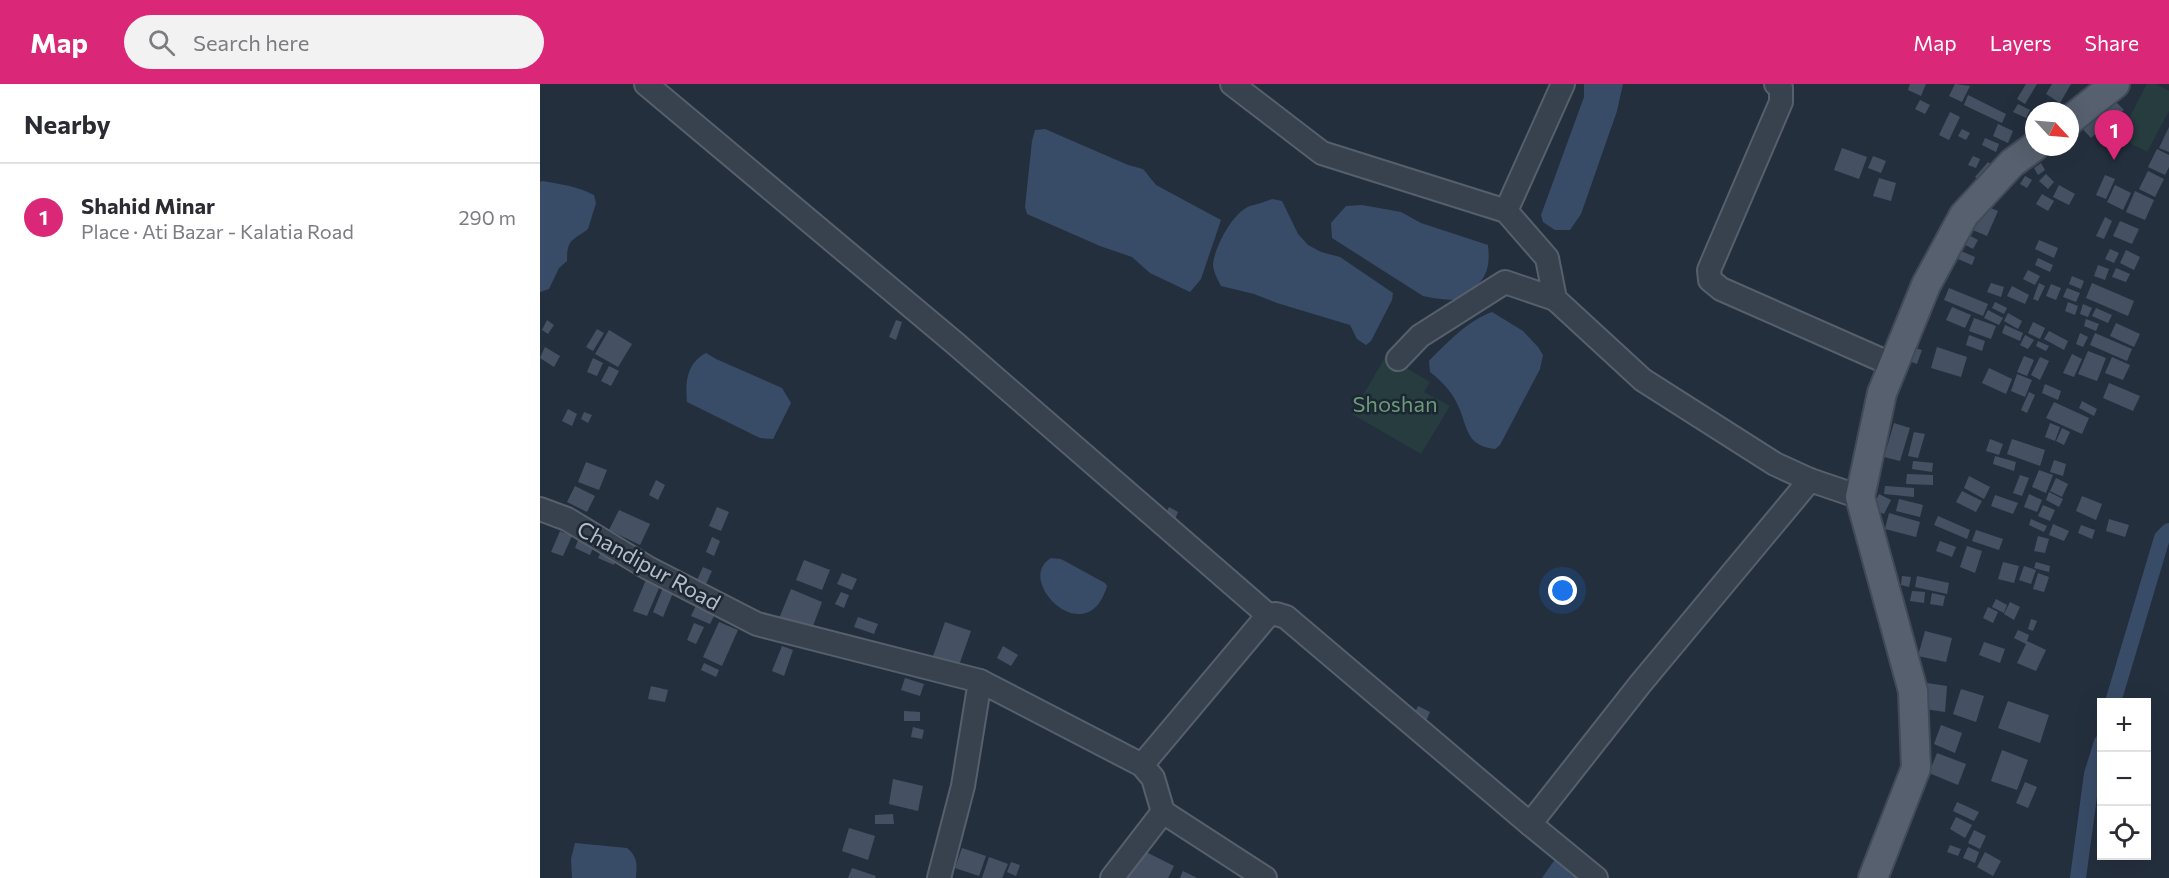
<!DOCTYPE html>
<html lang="en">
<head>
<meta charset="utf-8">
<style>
  body { margin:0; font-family:Commissioner,sans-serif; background:#f2f2f3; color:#2b2b33 }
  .controls { position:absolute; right:18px; bottom:18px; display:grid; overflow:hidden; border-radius:0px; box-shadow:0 6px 24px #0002 }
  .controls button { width:54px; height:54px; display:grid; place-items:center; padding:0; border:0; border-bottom:2px solid #e1e1e2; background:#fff; color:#2b2b33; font:30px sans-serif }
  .compass { position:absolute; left:1485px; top:18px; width:54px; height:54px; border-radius:50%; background:#fff; box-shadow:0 6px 24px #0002; rotate:116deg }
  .you { position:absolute; left:1023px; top:507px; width:21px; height:21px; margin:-15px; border:4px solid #fff; border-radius:50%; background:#1a73e8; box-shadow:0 0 0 9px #1a73e833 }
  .badge { display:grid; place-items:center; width:39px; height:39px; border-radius:50%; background:#db2777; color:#fff; font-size:20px; font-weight:700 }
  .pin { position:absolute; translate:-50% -50px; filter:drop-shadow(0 2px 3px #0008) }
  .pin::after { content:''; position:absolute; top:32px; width:21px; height:18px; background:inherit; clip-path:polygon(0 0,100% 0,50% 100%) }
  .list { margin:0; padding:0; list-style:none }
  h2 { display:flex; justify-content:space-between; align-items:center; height:78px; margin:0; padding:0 24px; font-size:26px }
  h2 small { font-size:20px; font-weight:400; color:#7c7c81 }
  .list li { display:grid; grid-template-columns:39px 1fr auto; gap:18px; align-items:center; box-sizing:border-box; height:108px; padding:0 24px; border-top:2px solid #e1e1e2 }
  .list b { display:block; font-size:22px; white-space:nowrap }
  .list p { margin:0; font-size:20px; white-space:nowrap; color:#7c7c81 }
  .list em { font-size:20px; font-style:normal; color:#7c7c81 }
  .icon { flex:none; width:33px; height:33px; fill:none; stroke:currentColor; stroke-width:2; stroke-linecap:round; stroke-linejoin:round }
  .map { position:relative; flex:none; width:1629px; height:794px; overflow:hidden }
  header { display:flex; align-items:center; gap:36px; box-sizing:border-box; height:84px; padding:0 30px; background:#db2777; color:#fff }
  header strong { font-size:28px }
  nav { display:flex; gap:33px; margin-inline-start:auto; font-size:21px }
  .search { width:420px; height:54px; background:#f2f2f3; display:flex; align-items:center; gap:15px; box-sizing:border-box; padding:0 21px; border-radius:33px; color:#7c7c81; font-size:22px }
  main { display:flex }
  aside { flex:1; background:#fff }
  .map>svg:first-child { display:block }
</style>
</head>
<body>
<header>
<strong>Map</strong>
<div class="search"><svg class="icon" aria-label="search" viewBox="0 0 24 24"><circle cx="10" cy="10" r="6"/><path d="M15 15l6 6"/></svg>Search here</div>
<nav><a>Map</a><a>Layers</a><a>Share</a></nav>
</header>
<main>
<aside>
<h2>Nearby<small></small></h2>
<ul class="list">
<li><span class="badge">1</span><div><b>Shahid Minar</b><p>Place · Ati Bazar - Kalatia Road</p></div><em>290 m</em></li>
</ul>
</aside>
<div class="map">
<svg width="1629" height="794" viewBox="0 0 1629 794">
  <rect width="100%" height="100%" fill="#242f3e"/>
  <g fill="#263c3f">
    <polygon points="1607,0 1616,0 1629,7 1629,27 1607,68 1579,53"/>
    <polygon points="846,272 890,298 884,308 910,322 881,370 812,330"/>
  </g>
  <g fill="#394c67">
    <polygon points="1044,0 1083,0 1077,27 1041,130 1030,146 1015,146 1003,138 1001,131 1044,13"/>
    <polygon points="505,45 588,81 603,85 616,101 681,136 661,195 650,208 610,189 592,173 560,162 487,130 485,123 492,57 495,46"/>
    <path d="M2,97c18,3 35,5 52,14l2,8 -8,26c-16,12 -21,10 -21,32l-8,7 -10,21 -9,3v-110z"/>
    <path d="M732,115l10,2 16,33 10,11 13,7 19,5 53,36 -1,7 -21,41 -5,4 -9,-6 -7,-14 -73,-22 -23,-9 -33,-8c-3,-6 -8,-15 -8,-22 2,-17 19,-51 37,-58 7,-2 15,-4 22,-7z"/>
    <path d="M822,121l39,7 20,11 67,22c2,21 0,33 -18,46 -4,3 -9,7 -13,8 -10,2 -23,-1 -34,-3l-91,-58 -1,-15 15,-17z"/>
    <path d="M952,228l31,19 15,16 5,8 -3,14 -40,76 -5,4c-27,-3 -27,-18 -35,-39 -6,-16 -17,-28 -30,-38l-1,-11c18,-18 38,-40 63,-49z"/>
    <path d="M166,269l10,6 66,29 9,15 -18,36 -13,-1 -73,-36c-2,-20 0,-39 19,-49z"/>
    <path d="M511,474l10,1 44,24 2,3c-20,68 -94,-6 -56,-28z"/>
    <path d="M35,759l52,5c11,9 10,17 9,30h-64l-1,-19z"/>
    <polygon points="1016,774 1042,794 1002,794"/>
  </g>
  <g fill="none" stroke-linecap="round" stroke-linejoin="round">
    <g stroke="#394c67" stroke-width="16">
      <polyline points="1573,618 1622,454 1629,447"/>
      <polyline points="1538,794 1552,690 1562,658"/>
    </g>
  </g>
  <g fill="#455162">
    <polygon points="1370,0 1386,0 1381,12 1368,6"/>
    <polygon points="1415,0 1430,2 1422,18 1409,12"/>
    <polygon points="1486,0 1497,0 1485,20 1477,15"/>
    <polygon points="1512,0 1531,0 1520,19 1506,10"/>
    <polygon points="1428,11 1466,30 1462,39 1424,21"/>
    <polygon points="1572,14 1584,26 1551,54 1539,41"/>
    <polygon points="1380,16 1390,21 1385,30 1375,25"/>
    <polygon points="1478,20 1490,26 1486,34 1473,28"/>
    <polygon points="1410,28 1420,33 1409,56 1399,51"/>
    <polygon points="1458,40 1473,47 1468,59 1453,52"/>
    <polygon points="1629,43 1629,68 1619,64"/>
    <polygon points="1422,45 1430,49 1426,56 1418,52"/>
    <polygon points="1445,54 1459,60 1456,68 1442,61"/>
    <polygon points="1302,64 1327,73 1319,95 1294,86"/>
    <polygon points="1617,65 1629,71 1629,83 1625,91 1608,83"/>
    <polygon points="1333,72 1346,77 1341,89 1328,84"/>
    <polygon points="1433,72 1440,75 1436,84 1428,81"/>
    <polygon points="1448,78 1453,82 1440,97 1435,93"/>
    <polygon points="1501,79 1505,86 1498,91 1494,84"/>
    <polygon points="1608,87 1624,95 1615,113 1599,105"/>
    <polygon points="1506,90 1514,98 1508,105 1499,97"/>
    <polygon points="1565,91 1575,95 1566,115 1556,111"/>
    <polygon points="1485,92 1492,96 1487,104 1480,100"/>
    <polygon points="1339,94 1356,99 1351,117 1333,112"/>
    <polygon points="1519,101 1535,110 1529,121 1513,113"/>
    <polygon points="1575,101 1591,109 1583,126 1567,118"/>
    <polygon points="1595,107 1614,116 1605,136 1586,128"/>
    <polygon points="1502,110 1514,117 1508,127 1496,120"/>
    <polygon points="1439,119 1458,127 1447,152 1428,144"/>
    <polygon points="1565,133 1572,137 1564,155 1556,152"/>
    <polygon points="1580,137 1599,145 1592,160 1573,152"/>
    <polygon points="1423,148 1438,156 1433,165 1418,157"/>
    <polygon points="1499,156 1518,164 1514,174 1495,165"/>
    <polygon points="1570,165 1579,169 1574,179 1565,175"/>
    <polygon points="1586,166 1600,173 1594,186 1580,179"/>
    <polygon points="1421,167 1435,173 1432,181 1418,175"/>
    <polygon points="1498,174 1513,181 1510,188 1495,181"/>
    <polygon points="1558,181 1569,185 1565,196 1554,192"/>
    <polygon points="1576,184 1590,190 1586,198 1572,193"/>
    <polygon points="1488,186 1500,192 1495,201 1483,195"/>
    <polygon points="1532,192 1544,197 1541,205 1529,200"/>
    <polygon points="1451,199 1464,203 1461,213 1447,208"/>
    <polygon points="1499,199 1505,202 1498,217 1493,215"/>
    <polygon points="1552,199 1594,217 1588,232 1546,214"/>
    <polygon points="1511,200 1521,204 1516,216 1506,212"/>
    <polygon points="1472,202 1489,211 1485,220 1467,212"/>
    <polygon points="1409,204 1448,220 1443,232 1404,216"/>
    <polygon points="1527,204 1540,209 1536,218 1523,213"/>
    <polygon points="1455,218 1467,224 1464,230 1452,224"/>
    <polygon points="1528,218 1538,222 1535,231 1525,227"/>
    <polygon points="1543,220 1552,224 1548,233 1540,230"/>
    <polygon points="1412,223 1431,231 1425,244 1406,236"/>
    <polygon points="1556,224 1572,231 1568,239 1552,232"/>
    <polygon points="1448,226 1463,234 1459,241 1444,234"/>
    <polygon points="1468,229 1482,237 1478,245 1464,237"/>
    <polygon points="1434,234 1456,242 1451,255 1429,247"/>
    <polygon points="1546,235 1559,240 1556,247 1544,242"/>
    <polygon points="7,236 14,241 8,250 2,246"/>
    <polygon points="356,236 362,238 356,256 349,253"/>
    <polygon points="1493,238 1505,244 1500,255 1488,249"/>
    <polygon points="1576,239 1600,250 1594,263 1570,252"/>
    <polygon points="1465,241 1483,249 1480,257 1462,249"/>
    <polygon points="57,245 64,249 53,267 46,263"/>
    <polygon points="69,246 92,260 78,283 55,270"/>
    <polygon points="1509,247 1528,257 1524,266 1504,255"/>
    <polygon points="1540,249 1548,253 1543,263 1536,260"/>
    <polygon points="1555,249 1592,265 1587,277 1550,261"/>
    <polygon points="1429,251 1445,257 1442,267 1426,261"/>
    <polygon points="1485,251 1494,256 1488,265 1480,261"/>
    <polygon points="1498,257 1509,262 1506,267 1496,262"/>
    <polygon points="5,263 20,272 14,283 0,274"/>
    <polygon points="1397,263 1427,273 1421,293 1391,284"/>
    <polygon points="1374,264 1382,266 1377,280 1369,277"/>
    <polygon points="1548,267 1566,274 1557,297 1538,290"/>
    <polygon points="1532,270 1542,275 1534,293 1523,289"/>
    <polygon points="1484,272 1494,276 1487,292 1477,288"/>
    <polygon points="1500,273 1509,277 1500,296 1491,291"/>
    <polygon points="1572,273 1590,281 1583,296 1565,289"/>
    <polygon points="53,274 63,279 57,292 47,288"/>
    <polygon points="69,282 79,287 71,302 61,297"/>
    <polygon points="1449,284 1472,295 1466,310 1442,299"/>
    <polygon points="1477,290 1492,296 1485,313 1471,307"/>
    <polygon points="1569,299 1600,312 1593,327 1563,314"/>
    <polygon points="1505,300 1521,307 1518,316 1502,309"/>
    <polygon points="1489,308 1495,311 1487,329 1481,326"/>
    <polygon points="1542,317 1557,325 1554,332 1539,324"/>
    <polygon points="1514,318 1549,334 1542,350 1506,334"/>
    <polygon points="28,325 37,330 32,342 22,337"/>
    <polygon points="44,328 52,331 48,339 41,335"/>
    <polygon points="1354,339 1370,344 1360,377 1344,373"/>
    <polygon points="1510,339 1520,343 1515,357 1505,353"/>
    <polygon points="1522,344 1530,348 1524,361 1516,357"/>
    <polygon points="1374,348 1385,350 1378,374 1368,372"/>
    <polygon points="1450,355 1463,360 1459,371 1446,367"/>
    <polygon points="1472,355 1505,366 1500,382 1467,370"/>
    <polygon points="1455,372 1476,378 1474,387 1453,380"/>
    <polygon points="1514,376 1526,380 1523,392 1510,388"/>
    <polygon points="1373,377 1393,379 1392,388 1372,385"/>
    <polygon points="46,378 67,386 59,406 38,398"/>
    <polygon points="1499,386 1513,391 1506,409 1492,403"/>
    <polygon points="1367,390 1393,391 1393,401 1366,400"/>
    <polygon points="1480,391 1489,394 1482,412 1473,409"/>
    <polygon points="1429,392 1450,403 1444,415 1424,404"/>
    <polygon points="1516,394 1528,400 1522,413 1510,407"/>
    <polygon points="116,396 125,401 118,416 109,411"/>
    <polygon points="35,402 55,412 47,428 27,418"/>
    <polygon points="1345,402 1374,404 1374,413 1344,410"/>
    <polygon points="1422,407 1442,417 1436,428 1416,418"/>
    <polygon points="1509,408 1523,415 1519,423 1506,416"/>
    <polygon points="1339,410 1351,416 1344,430 1332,425"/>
    <polygon points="1489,410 1502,416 1497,428 1484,423"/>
    <polygon points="1455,411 1478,419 1473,430 1451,422"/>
    <polygon points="1542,412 1562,420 1556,436 1536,427"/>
    <polygon points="1359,415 1383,421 1380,433 1356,427"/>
    <polygon points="1503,421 1515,426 1510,437 1498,432"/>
    <polygon points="177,423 189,428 181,447 169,442"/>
    <polygon points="629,423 638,428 634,438 624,433"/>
    <polygon points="79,426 110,440 100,461 69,446"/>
    <polygon points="1349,429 1380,438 1376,453 1345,445"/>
    <polygon points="1398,432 1430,446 1427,455 1394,441"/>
    <polygon points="1491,435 1507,442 1504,448 1489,441"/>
    <polygon points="1569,435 1589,441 1585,453 1566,447"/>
    <polygon points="1513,440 1529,447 1524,457 1509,451"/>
    <polygon points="1541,441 1555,446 1552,455 1538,449"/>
    <polygon points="1436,446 1463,455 1459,466 1432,457"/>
    <polygon points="20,447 32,452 23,472 11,468"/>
    <polygon points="40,451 56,457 50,471 35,464"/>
    <polygon points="1498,452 1509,455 1505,469 1494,467"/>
    <polygon points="172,453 180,457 174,472 166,468"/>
    <polygon points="1400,457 1416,463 1412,473 1396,467"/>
    <polygon points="1427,462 1442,467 1435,489 1420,483"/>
    <polygon points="62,466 78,472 74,481 58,474"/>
    <polygon points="264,476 290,486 282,506 256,496"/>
    <polygon points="1463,478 1479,482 1474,499 1458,495"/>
    <polygon points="1496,478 1510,482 1509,488 1494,484"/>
    <polygon points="1484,482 1496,486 1491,500 1479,496"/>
    <polygon points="163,483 172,487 166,500 157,496"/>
    <polygon points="302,489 317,495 312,506 297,500"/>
    <polygon points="1498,489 1509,493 1504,508 1493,505"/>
    <polygon points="108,491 122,497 107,532 93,527"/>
    <polygon points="1362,492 1371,493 1369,503 1361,501"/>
    <polygon points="1377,492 1409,499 1407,510 1375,503"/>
    <polygon points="125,499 135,504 123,533 113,528"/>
    <polygon points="251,505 282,518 270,550 238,537"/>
    <polygon points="1372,507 1385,508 1384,519 1370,517"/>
    <polygon points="301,508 309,511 304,524 295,520"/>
    <polygon points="1392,509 1405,512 1403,522 1390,520"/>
    <polygon points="1456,515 1467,521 1464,529 1452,523"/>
    <polygon points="158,517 177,526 170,540 151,532"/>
    <polygon points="1470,518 1480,523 1474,536 1464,530"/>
    <polygon points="1448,523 1458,528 1453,539 1443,534"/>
    <polygon points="318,533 338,540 334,550 314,543"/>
    <polygon points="1491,535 1497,537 1493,547 1488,545"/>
    <polygon points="179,538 198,546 182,582 163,573"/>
    <polygon points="405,538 431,547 418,584 392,575"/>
    <polygon points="154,539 164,543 156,560 147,556"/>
    <polygon points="1478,546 1489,551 1487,557 1506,566 1496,587 1477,579 1486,560 1474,554"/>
    <polygon points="1385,547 1412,554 1406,578 1378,572"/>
    <polygon points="1444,558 1465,565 1460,579 1439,571"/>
    <polygon points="242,562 253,566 244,592 232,587"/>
    <polygon points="463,562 478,571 471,582 457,574"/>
    <polygon points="164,579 179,586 176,593 161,586"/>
    <polygon points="365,594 384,600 380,612 361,606"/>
    <polygon points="1380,598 1407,602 1405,628 1378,624"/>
    <polygon points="111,602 128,606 125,618 108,615"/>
    <polygon points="1421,605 1444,612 1436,638 1413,630"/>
    <polygon points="1468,617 1509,631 1500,659 1458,644"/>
    <polygon points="878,622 890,628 883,644 871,638"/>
    <polygon points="364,627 380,628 380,637 364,637"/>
    <polygon points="1401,641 1422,649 1415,669 1394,660"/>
    <polygon points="373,643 384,646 382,655 371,653"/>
    <polygon points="1462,666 1488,676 1477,706 1451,697"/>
    <polygon points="1397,669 1426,680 1418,701 1389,689"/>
    <polygon points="353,695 383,702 378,727 349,720"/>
    <polygon points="1485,698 1497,703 1488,724 1476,719"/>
    <polygon points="1417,718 1439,728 1434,737 1413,727"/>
    <polygon points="353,730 354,740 335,740 335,731"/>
    <polygon points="1416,733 1432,741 1425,754 1410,745"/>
    <polygon points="309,744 335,752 328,776 302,767"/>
    <polygon points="1434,746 1446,752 1440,765 1428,759"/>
    <polygon points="1410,761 1421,765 1418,772 1407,768"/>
    <polygon points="1428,763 1439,768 1435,779 1423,774"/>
    <polygon points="422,764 446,772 439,792 415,784"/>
    <polygon points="598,764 634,782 628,794 588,794 584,792"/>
    <polygon points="1445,768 1461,777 1453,792 1437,783"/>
    <polygon points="449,773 468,780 462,794 442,794"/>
    <polygon points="471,778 480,781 476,792 467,788"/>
    <polygon points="312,784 336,792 335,794 308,794"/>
    <polygon points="643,787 657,794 640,794"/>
  </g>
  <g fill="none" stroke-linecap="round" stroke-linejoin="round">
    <g stroke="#565f6c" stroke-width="26">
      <g id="minor">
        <polyline points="106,0 416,260 728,531"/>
        <polyline points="692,0 782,69 966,127 1007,174 1015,215 1103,296 1235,380 1270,396 1320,413"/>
        <polyline points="1236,0 1241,4 1241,18 1169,186 1170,196 1181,205 1353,281"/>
        <polyline points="966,127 1023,0"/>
        <polyline points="858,275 880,252 965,198 1015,215"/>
        <polyline points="0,425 27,435 108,484 217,540 440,597 602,681 613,694 623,728 725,794"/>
        <polyline points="602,681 728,531 736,530 746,533 990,740 1056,794"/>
        <polyline points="990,740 1101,599 1270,396"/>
        <polyline points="399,794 423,702 440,597"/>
        <polyline points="572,794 623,728"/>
      </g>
    </g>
    <g stroke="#414a57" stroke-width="32">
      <g id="major">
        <polyline points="1530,36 1575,0"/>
        <polyline points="1333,794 1376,684 1373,607 1320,413 1342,309 1386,201 1424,131 1472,79 1494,63"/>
      </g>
    </g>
    <use href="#minor" stroke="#38414e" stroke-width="22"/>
    <use href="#major" stroke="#56606e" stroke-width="28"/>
  </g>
  <g text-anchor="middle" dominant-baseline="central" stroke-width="5" stroke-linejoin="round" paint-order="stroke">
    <g font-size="22" fill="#6b9a76" stroke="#1d2633">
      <text x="855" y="319">Shoshan</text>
    </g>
    <g font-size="22" fill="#b4bcc9" stroke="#1d2633">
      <text transform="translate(109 481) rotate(29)">Chandipur Road</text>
    </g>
  </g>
</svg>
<div class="controls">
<button>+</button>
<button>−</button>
<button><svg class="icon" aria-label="locate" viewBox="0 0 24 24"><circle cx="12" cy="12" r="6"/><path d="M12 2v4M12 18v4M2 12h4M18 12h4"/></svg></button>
</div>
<svg class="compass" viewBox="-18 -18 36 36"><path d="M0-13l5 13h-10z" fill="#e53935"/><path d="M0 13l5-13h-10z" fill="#7c7c81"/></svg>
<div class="you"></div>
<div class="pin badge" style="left:1574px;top:76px">1</div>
</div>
</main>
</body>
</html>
